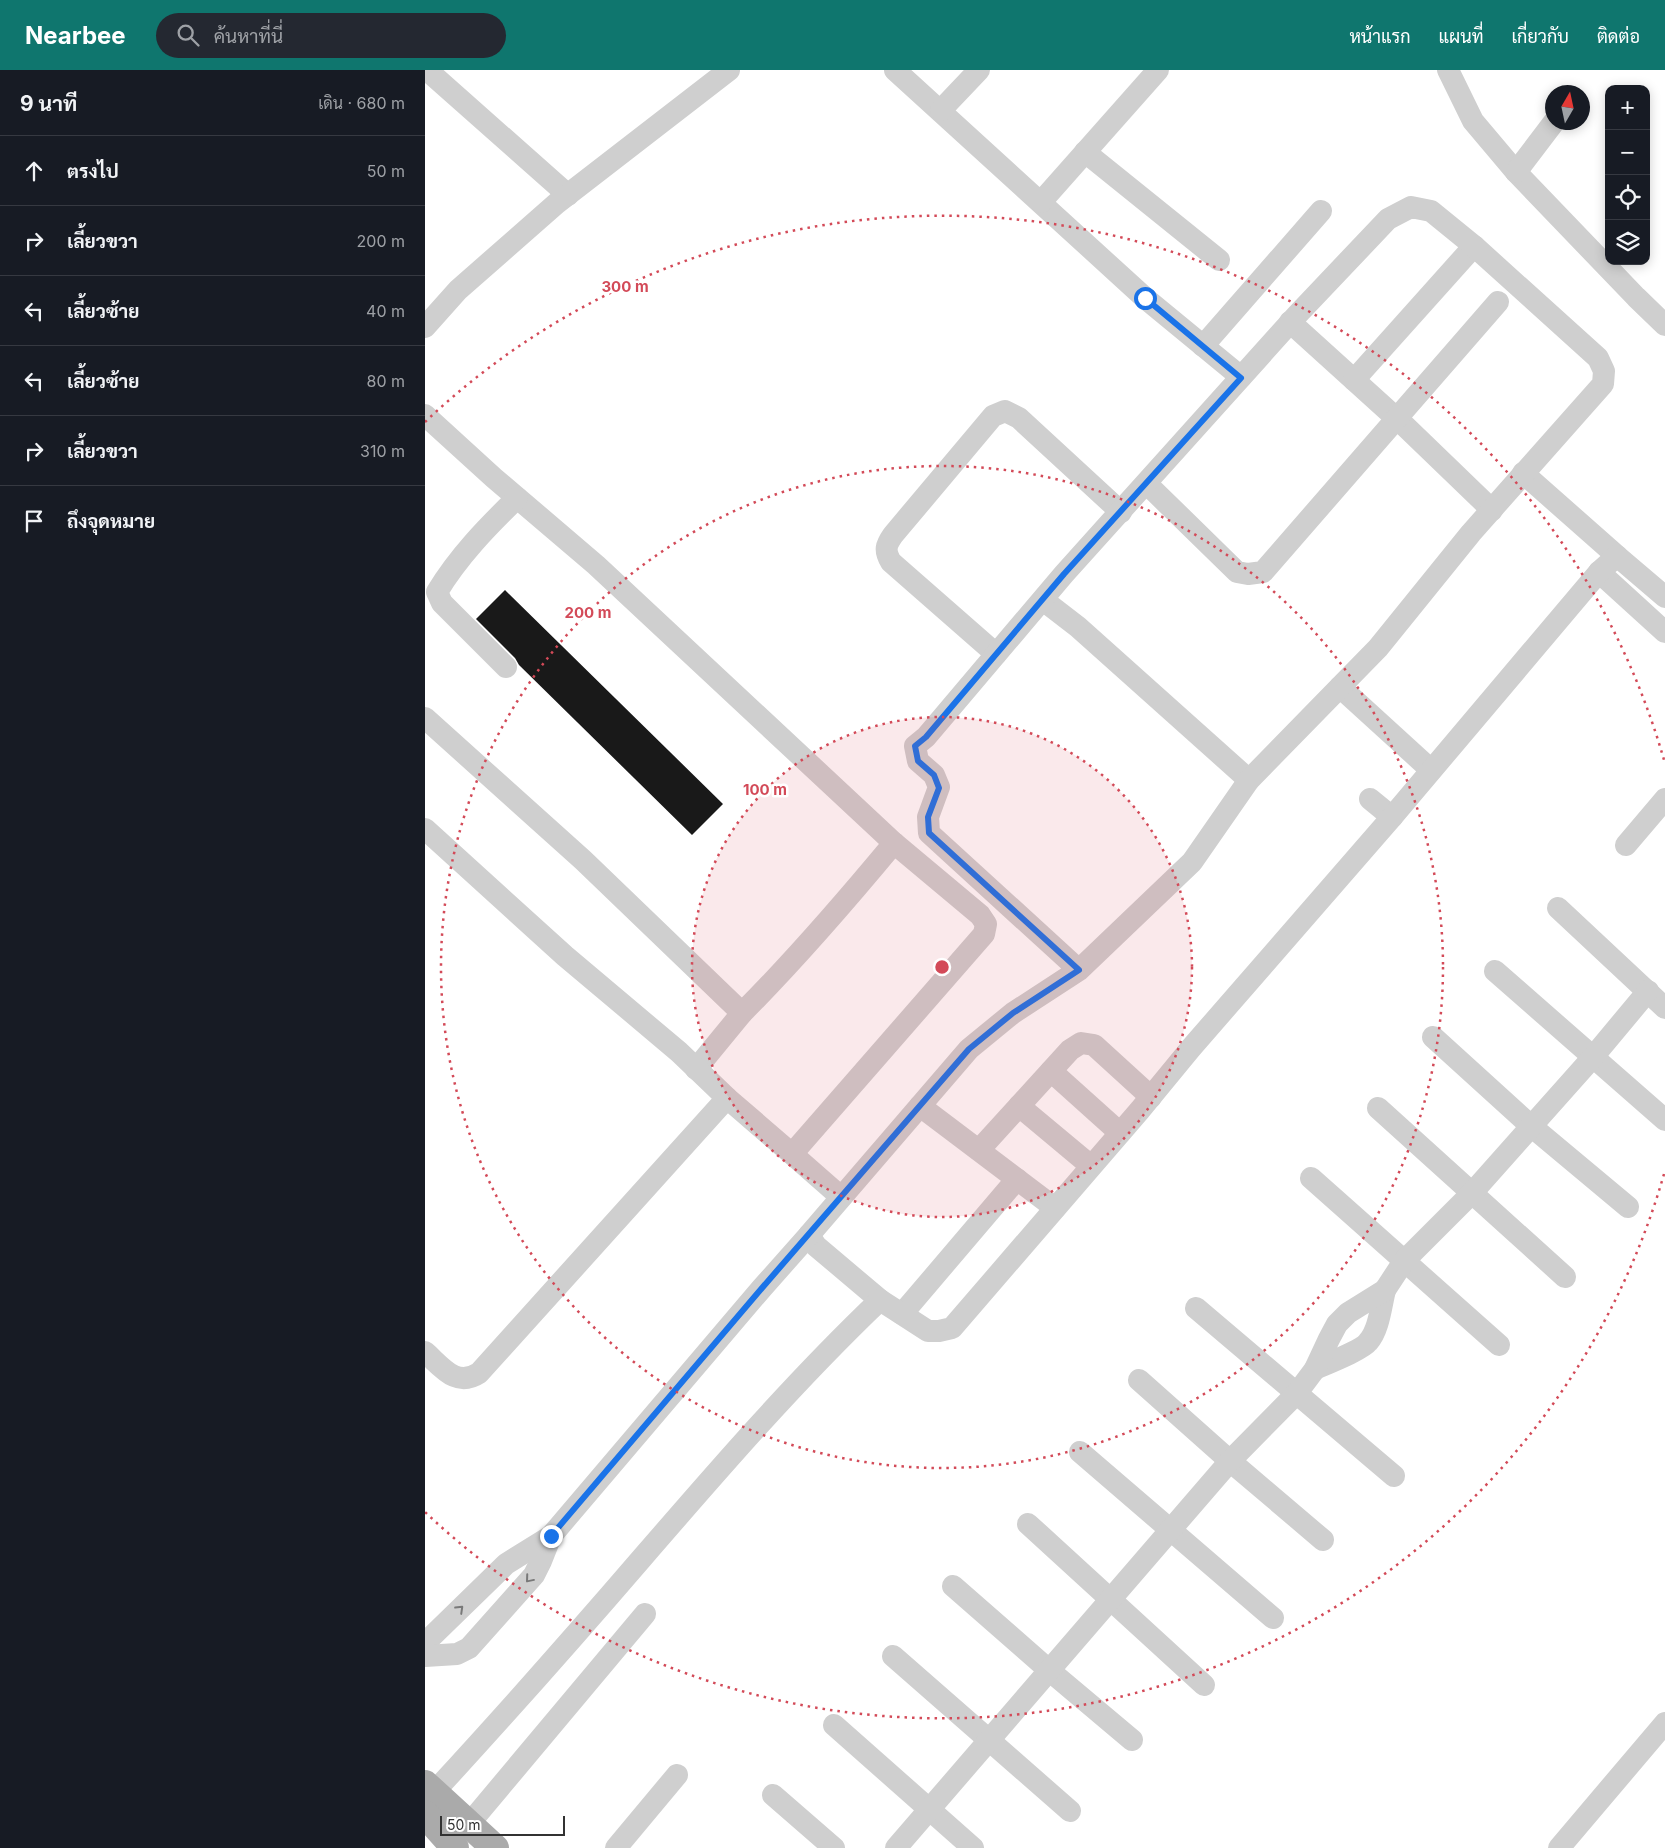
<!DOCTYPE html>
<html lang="th">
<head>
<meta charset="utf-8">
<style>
  body { margin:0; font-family:Inter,Sarabun,sans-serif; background:#242831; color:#f1f3f6 }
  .controls { position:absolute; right:15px; top:15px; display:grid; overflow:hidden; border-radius:10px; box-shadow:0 2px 12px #0003 }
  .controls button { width:45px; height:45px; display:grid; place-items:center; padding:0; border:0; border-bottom:1px solid #363941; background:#171b24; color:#f1f3f6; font:25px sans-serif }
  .compass { position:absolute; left:1120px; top:15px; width:45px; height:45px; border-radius:50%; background:#171b24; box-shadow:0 2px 12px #0003; rotate:9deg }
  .scale { position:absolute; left:15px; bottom:12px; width:125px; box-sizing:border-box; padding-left:5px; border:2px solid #323232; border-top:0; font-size:14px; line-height:18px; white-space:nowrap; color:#323232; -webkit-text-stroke:4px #fff; paint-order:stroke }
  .stop { position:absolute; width:15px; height:15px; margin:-11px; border:4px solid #1a73e8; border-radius:50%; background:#fff }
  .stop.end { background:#1a73e8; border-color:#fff; box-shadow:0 1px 5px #0008 }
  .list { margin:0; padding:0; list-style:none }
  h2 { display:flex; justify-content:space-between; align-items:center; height:65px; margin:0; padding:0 20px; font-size:21px }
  h2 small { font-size:16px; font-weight:400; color:#9ea1a6 }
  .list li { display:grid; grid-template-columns:32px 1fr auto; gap:15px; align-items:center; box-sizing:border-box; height:70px; padding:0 20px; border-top:1px solid #363941 }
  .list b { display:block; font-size:19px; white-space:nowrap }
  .list em { font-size:16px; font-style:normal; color:#9ea1a6 }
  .icon { flex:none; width:28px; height:28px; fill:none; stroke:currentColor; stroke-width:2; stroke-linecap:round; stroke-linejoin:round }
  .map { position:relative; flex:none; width:1240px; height:1778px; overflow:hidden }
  header { display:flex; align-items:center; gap:30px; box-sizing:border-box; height:70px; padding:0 25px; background:#0f766e; color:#fff }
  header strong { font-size:24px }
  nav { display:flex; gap:28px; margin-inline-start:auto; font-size:18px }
  .search { width:350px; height:45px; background:#242831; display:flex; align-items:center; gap:12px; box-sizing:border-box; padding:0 18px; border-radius:28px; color:#9ea1a6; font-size:19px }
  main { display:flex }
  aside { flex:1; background:#171b24 }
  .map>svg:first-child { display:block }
</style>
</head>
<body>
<header>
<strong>Nearbee</strong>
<div class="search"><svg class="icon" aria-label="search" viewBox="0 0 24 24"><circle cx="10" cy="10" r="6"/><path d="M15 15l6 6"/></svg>ค้นหาที่นี่</div>
<nav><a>หน้าแรก</a><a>แผนที่</a><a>เกี่ยวกับ</a><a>ติดต่อ</a></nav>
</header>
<main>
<aside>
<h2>9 นาที<small>เดิน · 680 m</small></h2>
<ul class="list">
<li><svg class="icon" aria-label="ahead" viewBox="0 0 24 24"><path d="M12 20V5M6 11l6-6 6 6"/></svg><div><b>ตรงไป</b></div><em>50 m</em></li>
<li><svg class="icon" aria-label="right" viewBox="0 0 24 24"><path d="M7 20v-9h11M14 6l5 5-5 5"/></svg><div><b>เลี้ยวขวา</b></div><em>200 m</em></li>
<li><svg class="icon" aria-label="left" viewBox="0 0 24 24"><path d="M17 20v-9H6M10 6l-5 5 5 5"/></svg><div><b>เลี้ยวซ้าย</b></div><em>40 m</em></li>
<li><svg class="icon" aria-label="left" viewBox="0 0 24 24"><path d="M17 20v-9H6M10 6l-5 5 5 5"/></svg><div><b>เลี้ยวซ้าย</b></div><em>80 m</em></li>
<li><svg class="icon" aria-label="right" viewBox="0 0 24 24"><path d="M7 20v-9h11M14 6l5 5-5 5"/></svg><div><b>เลี้ยวขวา</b></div><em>310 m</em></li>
<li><svg class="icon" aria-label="arrive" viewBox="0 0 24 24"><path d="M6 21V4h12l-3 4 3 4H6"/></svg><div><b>ถึงจุดหมาย</b></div></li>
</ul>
</aside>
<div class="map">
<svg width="1240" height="1778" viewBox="0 0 1240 1778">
  <rect width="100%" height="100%" fill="#fff"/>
  <polygon fill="#191919" points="80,520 298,734 267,765 94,595 90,588 51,549"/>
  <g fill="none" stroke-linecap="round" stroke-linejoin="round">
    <g stroke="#cfcfcf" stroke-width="22">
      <polyline points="2,0 143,125"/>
      <polyline points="470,0 720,228 816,307"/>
      <polyline points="1023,0 1048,51 1091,102 1211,227 1240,255"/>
      <polyline points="516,40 554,0"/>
      <polyline points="660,82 794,190"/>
      <polyline points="1091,102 1129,52"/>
      <polyline points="616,132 733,0"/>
      <polyline points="865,252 981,357 1067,440"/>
      <polyline points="0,257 33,220 132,133 304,0"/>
      <polyline points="778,276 896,141"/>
      <polyline points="929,310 1049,176"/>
      <polyline points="0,345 69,408 171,495 469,773 555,845 561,854 559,864 367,1084 302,1028"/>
      <polyline points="1098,403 1192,486"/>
      <polyline points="722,414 812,502 823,504 838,502 1073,232"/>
      <polyline points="1174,502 1240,562"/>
      <polyline points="618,530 653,557 824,710"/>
      <path d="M571,584l-105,-92c-7,-12 -5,-17 2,-27l100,-119 12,-5 14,7 102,94"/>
      <path d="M81,597l-64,-64 -5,-11c21,-35 50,-65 80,-94"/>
      <polyline points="915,617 1006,700"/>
      <polyline points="0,648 158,790 317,943 271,999"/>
      <polyline points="945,729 967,747"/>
      <path d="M0,759l140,127 114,96 48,46 -248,275c-23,15 -37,-6 -54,-21"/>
      <polyline points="1201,775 1240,729"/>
      <polyline points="1133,838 1240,938"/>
      <polyline points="1070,901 1240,1050"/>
      <path d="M317,943c54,-54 103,-111 152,-170"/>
      <polyline points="1008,967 1106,1056 1203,1137"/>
      <polyline points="626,1001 695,1063"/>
      <polyline points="495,1036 630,1138"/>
      <polyline points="594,1036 666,1096"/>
      <polyline points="953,1038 1140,1207"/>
      <polyline points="554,1080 645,980 656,973 669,975 726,1027"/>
      <polyline points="367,1084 416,1127"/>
      <polyline points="886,1108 1074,1275"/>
      <polyline points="455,1230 391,1176 384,1165 544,979 588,943 654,900 767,792 824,710 953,578 1046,463 1178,314 1179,301 1173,288 1049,176 1006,141 986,137 963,149 871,246 639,504 501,667 490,676 493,691 509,705 514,717 503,747 504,763 654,900"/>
      <polyline points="771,1238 969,1406"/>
      <polyline points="477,1244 592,1109"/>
      <path d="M890,1299c11,-5 47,-19 53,-27 11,-12 13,-36 17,-52"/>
      <polyline points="714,1310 805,1391 898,1470"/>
      <polyline points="655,1382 848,1548"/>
      <polyline points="603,1454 779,1615"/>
      <polyline points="528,1516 625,1601 707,1670"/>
      <polyline points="0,1573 81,1494 126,1466 337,1218 384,1165"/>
      <polyline points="0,1586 32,1584 44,1578 109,1505 116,1491 126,1466"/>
      <polyline points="468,1586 645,1741"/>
      <polyline points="409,1655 548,1778"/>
      <path d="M9,1722c71,-77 140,-155 208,-234 77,-89 154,-178 238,-258l48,31h11l13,-3 188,-218 51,-62 201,-231 207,-245 18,-16 48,41"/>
      <polyline points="348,1725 409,1778"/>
      <polyline points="44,1754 220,1544"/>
      <polyline points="191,1778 252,1705"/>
      <polyline points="471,1778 805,1391 872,1323 890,1299 904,1269 912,1254 923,1243 960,1220 979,1191 1047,1123 1168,987 1223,921"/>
      <polyline points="1134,1778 1240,1653"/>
    </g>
    <g stroke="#aaa" stroke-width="28">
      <polyline points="0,1714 70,1778"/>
      <polyline points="0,1744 30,1778"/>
    </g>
  </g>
  <defs><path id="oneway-chevron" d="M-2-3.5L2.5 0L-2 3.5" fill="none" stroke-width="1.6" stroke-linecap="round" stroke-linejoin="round" transform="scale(1.25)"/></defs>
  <g stroke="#797979">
    <use href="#oneway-chevron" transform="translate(104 1509) rotate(130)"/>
    <use href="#oneway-chevron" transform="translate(35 1539) rotate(-44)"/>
  </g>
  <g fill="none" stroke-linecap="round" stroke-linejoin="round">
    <polyline stroke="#1a73e8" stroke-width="6" points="126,1466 337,1218 544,979 588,943 654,900 504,763 503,747 514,718 509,705 493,691 490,676 501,667 639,504 816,308 720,228"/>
  </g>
  <circle cx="517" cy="897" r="250" fill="#d34a58" fill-opacity=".12"/>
  <g fill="none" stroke="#d34a58" stroke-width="2.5" stroke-dasharray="2.5 5">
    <circle cx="517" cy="897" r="250"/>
    <circle cx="517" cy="897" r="501"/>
    <path d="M1239 1104A751 751 0 0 1 0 1442M0 352A751 751 0 0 1 1239 690"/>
  </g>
  <circle cx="517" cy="897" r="8" fill="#d34a58" stroke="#fff" stroke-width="2.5"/>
  <g font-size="15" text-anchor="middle" font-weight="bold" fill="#d34a58" stroke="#fff" stroke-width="5" stroke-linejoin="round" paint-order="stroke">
    <text x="200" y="222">300 m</text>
    <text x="163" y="548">200 m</text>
    <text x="340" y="725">100 m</text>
  </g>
</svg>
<div class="controls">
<button>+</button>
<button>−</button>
<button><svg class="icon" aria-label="locate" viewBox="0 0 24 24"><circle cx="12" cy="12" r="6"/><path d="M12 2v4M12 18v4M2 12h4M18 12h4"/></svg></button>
<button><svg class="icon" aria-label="layers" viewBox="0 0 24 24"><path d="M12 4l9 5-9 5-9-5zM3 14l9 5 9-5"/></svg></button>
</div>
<svg class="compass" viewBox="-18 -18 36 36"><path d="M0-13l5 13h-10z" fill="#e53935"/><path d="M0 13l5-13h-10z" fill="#9ea1a6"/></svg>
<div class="scale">50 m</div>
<div class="stop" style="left:720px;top:228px"></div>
<div class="stop end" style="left:126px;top:1466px"></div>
</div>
</main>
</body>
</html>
